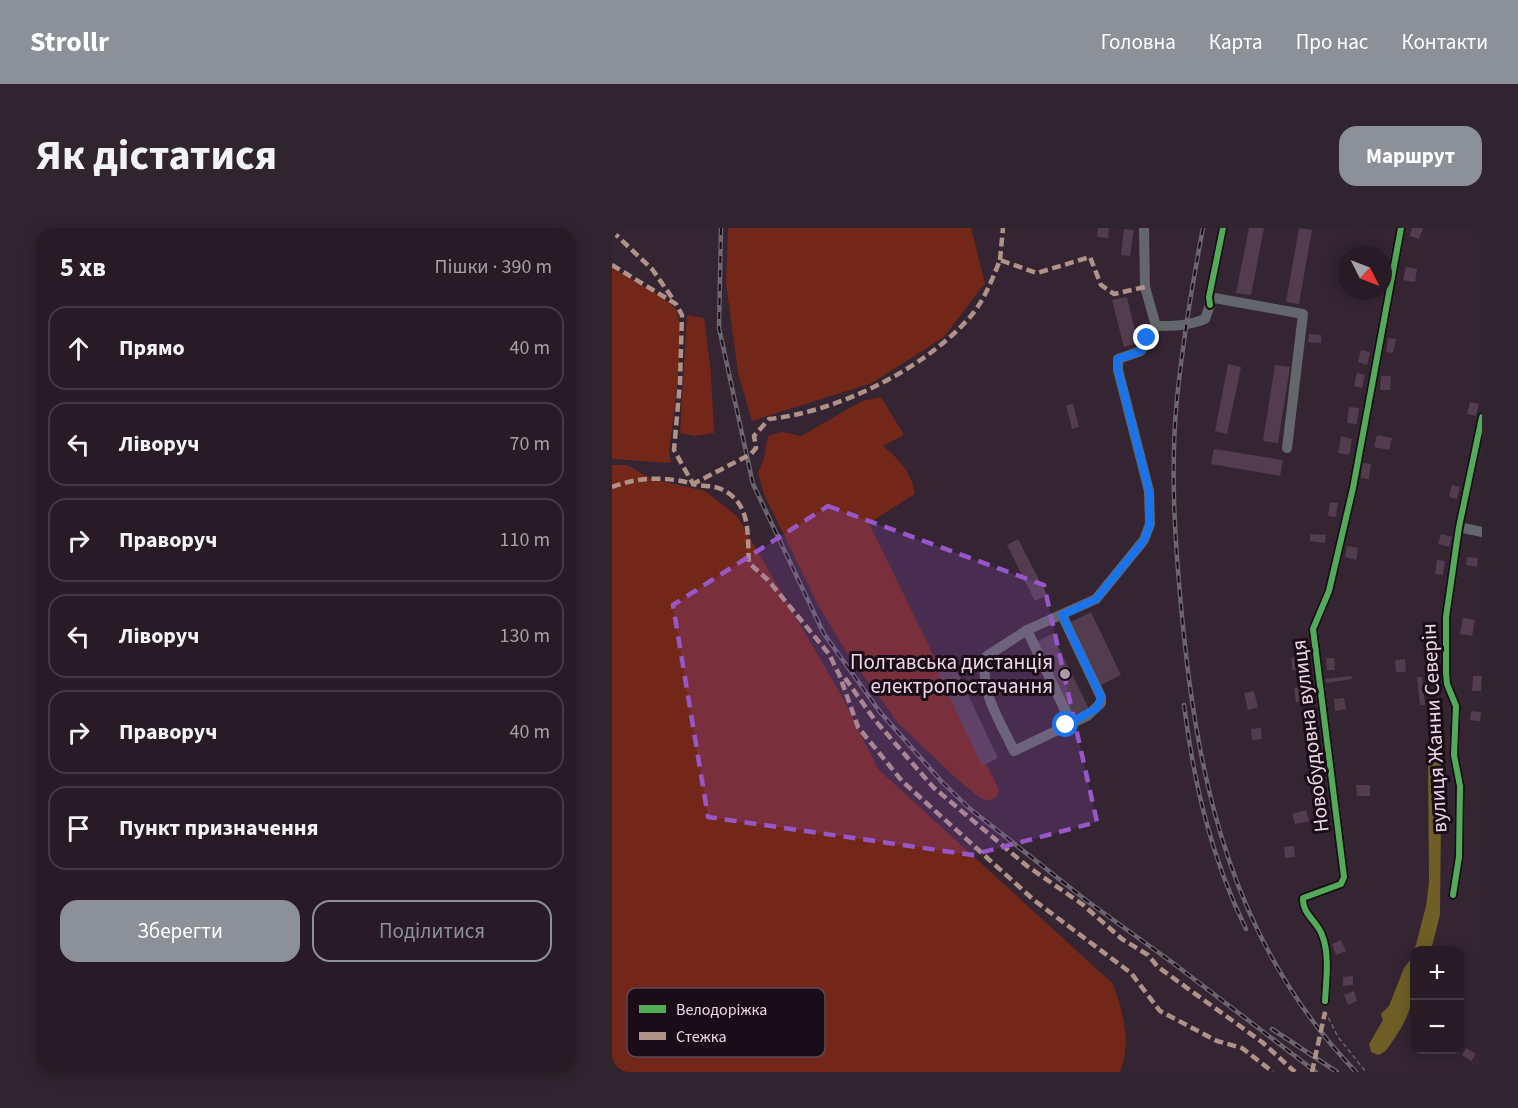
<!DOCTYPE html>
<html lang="uk">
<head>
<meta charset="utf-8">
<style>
  body { margin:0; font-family:"Source Sans 3",sans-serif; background:#30242e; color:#f1f3f6 }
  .controls { position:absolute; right:18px; bottom:18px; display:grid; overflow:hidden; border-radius:12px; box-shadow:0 3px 15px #0003 }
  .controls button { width:54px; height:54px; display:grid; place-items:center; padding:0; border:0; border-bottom:2px solid #443943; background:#281b26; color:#f1f3f6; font:30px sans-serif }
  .compass { position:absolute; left:726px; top:18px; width:54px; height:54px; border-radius:50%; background:#281b26; box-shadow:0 3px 15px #0003; rotate:132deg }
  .stop { position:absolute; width:18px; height:18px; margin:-14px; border:4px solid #1a73e8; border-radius:50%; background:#fff }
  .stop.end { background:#1a73e8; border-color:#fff; box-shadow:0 2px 6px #0008 }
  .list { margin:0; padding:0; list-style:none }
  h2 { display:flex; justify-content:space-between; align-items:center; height:78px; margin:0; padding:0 24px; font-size:26px }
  h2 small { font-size:20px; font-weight:400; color:#a5a1a7 }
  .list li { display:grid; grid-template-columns:39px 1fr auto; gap:18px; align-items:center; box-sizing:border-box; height:84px; margin:0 12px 12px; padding:0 12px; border:2px solid #443943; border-radius:18px }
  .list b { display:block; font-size:22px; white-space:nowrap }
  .list em { font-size:20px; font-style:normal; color:#a5a1a7 }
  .actions { display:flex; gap:12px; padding:18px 24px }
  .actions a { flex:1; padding:14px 0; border:2px solid #8c9099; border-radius:18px; text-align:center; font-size:21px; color:#8c9099 }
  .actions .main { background:#8c9099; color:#fff }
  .icon { flex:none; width:33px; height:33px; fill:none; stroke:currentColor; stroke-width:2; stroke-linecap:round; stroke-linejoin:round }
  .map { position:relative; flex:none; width:870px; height:844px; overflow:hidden; border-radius:18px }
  header { display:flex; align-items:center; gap:36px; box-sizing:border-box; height:84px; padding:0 30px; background:#8c9099; color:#fff }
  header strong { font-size:28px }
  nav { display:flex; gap:33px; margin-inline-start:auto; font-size:21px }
  .intro { display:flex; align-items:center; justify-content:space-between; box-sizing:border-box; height:144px; padding:0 36px }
  h1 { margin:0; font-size:42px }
  .button { padding:15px 27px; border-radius:18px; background:#8c9099; color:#fff; font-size:21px; font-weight:700 }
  main { display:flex; gap:36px; padding:0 36px }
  aside { flex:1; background:#281b26; border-radius:18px; box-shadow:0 3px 15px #0003 }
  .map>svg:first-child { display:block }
</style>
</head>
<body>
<header>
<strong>Strollr</strong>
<nav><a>Головна</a><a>Карта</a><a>Про нас</a><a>Контакти</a></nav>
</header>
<div class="intro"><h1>Як дістатися</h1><a class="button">Маршрут</a></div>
<main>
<aside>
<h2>5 хв<small>Пішки · 390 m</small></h2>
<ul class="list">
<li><svg class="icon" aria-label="ahead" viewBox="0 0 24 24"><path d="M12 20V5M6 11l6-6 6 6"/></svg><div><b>Прямо</b></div><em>40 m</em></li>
<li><svg class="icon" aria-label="left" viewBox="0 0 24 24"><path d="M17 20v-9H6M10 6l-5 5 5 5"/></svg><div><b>Ліворуч</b></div><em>70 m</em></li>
<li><svg class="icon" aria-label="right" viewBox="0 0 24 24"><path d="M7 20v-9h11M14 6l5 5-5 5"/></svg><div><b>Праворуч</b></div><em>110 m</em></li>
<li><svg class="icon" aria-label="left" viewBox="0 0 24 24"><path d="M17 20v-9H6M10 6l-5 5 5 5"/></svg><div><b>Ліворуч</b></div><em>130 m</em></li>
<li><svg class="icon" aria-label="right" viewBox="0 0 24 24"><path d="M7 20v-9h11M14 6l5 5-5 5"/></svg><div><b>Праворуч</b></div><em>40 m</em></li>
<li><svg class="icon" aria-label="arrive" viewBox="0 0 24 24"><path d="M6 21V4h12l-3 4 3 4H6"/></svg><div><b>Пункт призначення</b></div></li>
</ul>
<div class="actions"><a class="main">Зберегти</a><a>Поділитися</a></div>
</aside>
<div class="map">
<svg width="870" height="844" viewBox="0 0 870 844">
  <rect width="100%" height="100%" fill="#352432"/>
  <g fill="#732719">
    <polygon points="116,0 359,0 373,55 332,109 260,155 140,193 126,145 114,55"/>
    <path d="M0,39c18,13 49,26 63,41 13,16 -3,120 -6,144l2,11 -59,-4z"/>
    <polygon points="75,87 92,90 99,145 102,205 82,208 68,205"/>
    <path d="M269,169l23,38 -21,11c16,13 29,27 32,48l-46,29 130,267 -2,6 -8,5 -10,-4 -22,-18 -58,-55 -52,-71 -29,-48 -54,-111 -6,-21 6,-14 4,-23 14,-4 19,4 61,-35z"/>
    <path d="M0,237h15l25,14 53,12 32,25 103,177 38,76 235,215c10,29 19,58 7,88h-508z"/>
  </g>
  <path fill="#6f5e26" d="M820,501c3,9 10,22 10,31 1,19 -4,38 -1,56l-1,99 -9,35h-17c0,39 3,56 -20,89 -5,7 -7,13 -16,16l-7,-3 -2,-8 14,-24 -2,-6 8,-8 15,-38 9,-12 13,-50 3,-24 -1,-124z"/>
  <g fill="#533c50">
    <polygon points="486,0 497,0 496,10 485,9"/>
    <polygon points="637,0 652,0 639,67 624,65"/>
    <polygon points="687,0 700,2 687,76 674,74"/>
    <polygon points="800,0 811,0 807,11 798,8"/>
    <polygon points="512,1 522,2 518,28 509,27"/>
    <polygon points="794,39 805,41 803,54 791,52"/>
    <polygon points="515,69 526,115 512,119 500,72"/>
    <polygon points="697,106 709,107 709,115 696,114"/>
    <polygon points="776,110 784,111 781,125 774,124"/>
    <polygon points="749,122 758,124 755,137 746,134"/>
    <polygon points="616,136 629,139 615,206 603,203"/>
    <polygon points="663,137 678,139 666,215 651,213"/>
    <polygon points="745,145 753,147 750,160 742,158"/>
    <polygon points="769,148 779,148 778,162 768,162"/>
    <polygon points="858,174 867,176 864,188 855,186"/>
    <polygon points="461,176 467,199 460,201 454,177"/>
    <polygon points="737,179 747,180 745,196 735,195"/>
    <polygon points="765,207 780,210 777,222 762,219"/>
    <polygon points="729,208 740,211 737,227 726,225"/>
    <polygon points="602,221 671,232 668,248 599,236"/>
    <polygon points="750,235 759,236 757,251 749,250"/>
    <polygon points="840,257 848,259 845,271 837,269"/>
    <polygon points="718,274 726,275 724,289 716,288"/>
    <polygon points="698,306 714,307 713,315 698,313"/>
    <polygon points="829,306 840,309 837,319 826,316"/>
    <polygon points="406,311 435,367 423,373 395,317"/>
    <polygon points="735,318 746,320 744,332 733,329"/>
    <polygon points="855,329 866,330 865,339 854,337"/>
    <polygon points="825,332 833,333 831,347 823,346"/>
    <polygon points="479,384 509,447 489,457 459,394"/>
    <polygon points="851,390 863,392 860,408 848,406"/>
    <polygon points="440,406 478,483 461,491 424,414"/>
    <polygon points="687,429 688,442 680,442 679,430"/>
    <polygon points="714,430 722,430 723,442 715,442"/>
    <polygon points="793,431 794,444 784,444 783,432"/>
    <polygon points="342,437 386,530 370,538 326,445"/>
    <polygon points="739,448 740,451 714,455 713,451"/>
    <polygon points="861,448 870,448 869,463 860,463"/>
    <polygon points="805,449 810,449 813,477 808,477"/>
    <polygon points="693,459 695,472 684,474 682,460"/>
    <polygon points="642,463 646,479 636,482 632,465"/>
    <polygon points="732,470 734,481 723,483 722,471"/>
    <polygon points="859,483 869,484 868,493 858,492"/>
    <polygon points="649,500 650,511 640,512 639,501"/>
    <polygon points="744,557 758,557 758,568 745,568"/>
    <polygon points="694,582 697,593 683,596 680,586"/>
    <polygon points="682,618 683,629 673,630 672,619"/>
    <polygon points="729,712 734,723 724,727 720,716"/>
    <polygon points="741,748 741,757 731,758 731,749"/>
    <polygon points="742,763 745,773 736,777 732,767"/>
    <polygon points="854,820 864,826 859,833 850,827"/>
  </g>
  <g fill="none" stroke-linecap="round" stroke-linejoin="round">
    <polyline stroke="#66656a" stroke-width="1.5" stroke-dasharray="4.5 3" stroke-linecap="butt" points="713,783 726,809 754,844"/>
    <g stroke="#63676b" stroke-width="10">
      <path d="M532,0l1,59 11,39c18,0 32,0 49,-7l5,-14 -1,-8 14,-69"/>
      <polyline points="597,69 691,86 675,220"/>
      <polyline points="847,299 870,304"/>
      <path d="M415,402l-40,26c-10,33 14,66 27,95l73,-35 14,-13v-6l-39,-82"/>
      <polyline points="459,495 415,402 484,371 532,312 538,296 537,263 506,142 506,131 529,123 544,98"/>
      <polyline points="841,667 847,629 848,558 842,527 844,478 835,456 834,444 834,389 847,299 870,189"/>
      <path d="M713,773c1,-20 5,-47 -3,-66 -5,-14 -20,-21 -19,-37l38,-14 3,-7 -31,-248 16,-38 24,-103 48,-260"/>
    </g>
    <g stroke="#6b656e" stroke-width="4.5">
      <g id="rail">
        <polyline points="109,0 107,100 141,256 212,406 268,484 330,554 357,580 475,673 561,735 704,844"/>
        <path d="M591,0c-11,57 -20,113 -26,170 -7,73 -2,145 5,218 16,170 51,328 174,456"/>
        <path d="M572,477c10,79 27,152 62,224"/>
        <polyline points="660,801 725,844"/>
      </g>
    </g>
    <use href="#rail" stroke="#1b0d18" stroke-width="2" stroke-dasharray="7" stroke-linecap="butt"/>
    <g stroke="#af9288" stroke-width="4.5" stroke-dasharray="9 4.5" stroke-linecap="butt">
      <polyline points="0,3 40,41 61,71"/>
      <polyline points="388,32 391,0"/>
      <path d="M0,37l64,39 6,11 -2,67 -6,68 19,34c9,3 20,1 28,5 31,14 26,46 28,74l19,17 61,74 10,20 19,53 44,54 133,120 96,72 29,38 57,30 25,7 31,24"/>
      <path d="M0,259c26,-10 54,-11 81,-3l58,-30 5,-6 -2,-12 15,-17c68,-7 156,-50 201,-102 14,-16 22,-37 30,-57l37,13 53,-16 11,28 13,9 31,-7"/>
      <polyline points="233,450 262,491 321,559 415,638 470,676 510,711 536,727 546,739 650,814 683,844"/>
      <polyline points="700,844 713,784"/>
    </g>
    <g stroke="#1b0d18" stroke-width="10">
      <g id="cycleway">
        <polyline points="598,77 597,69 611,0"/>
        <polyline points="841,667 847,629 848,558 842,527 844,478 835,456 834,444 834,389 847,299 870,189"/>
        <path d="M713,773c1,-20 5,-47 -3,-66 -5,-14 -20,-21 -19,-37l38,-14 3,-7 -31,-248 16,-38 24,-103 48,-260"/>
      </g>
    </g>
    <use href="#cycleway" stroke="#51ab58" stroke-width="6"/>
  </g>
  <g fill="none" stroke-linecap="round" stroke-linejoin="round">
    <polyline stroke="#1a73e8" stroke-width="8" points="454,497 485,480 489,469 450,387 484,371 532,312 538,296 537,263 506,142 506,131 529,123 535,110"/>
  </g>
  <path fill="#9857c9" fill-opacity="0.2" stroke="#9857c9" stroke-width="4.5" stroke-dasharray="12 8" stroke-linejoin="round" d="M216,278l216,79 53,237 -125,33 -264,-38 -35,-212z"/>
  <circle fill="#ad99a8" stroke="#1b0d18" stroke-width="2" cx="453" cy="446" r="6"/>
  <g text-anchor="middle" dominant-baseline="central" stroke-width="6" stroke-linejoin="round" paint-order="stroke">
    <g font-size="21" fill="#edd8e8" stroke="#1b0d18" text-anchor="end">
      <text x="441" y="434">Полтавська дистанція<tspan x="441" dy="24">електропостачання</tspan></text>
    </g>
    <g font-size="21" fill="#edd8e8" stroke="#1b0d18">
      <text transform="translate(822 500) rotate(-93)">вулиця Жанни Северін</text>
      <text transform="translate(698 508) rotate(-97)">Новобудовна вулиця</text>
    </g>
  </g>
  <rect x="15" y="760" width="198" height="69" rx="9" fill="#1b0d18" stroke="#5a4a56" stroke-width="1.5"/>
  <rect x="27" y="777" width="27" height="8" fill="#51ab58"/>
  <rect x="27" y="804" width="27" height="8" fill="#af9288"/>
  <g font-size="16" fill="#edd8e8">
    <text x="64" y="787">Велодоріжка</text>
    <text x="64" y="814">Стежка</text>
  </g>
</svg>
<div class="controls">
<button>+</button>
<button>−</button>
</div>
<svg class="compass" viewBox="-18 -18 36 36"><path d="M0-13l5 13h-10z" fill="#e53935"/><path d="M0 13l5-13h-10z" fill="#a5a1a7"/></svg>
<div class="stop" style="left:454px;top:497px"></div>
<div class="stop end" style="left:535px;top:110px"></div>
</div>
</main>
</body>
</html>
